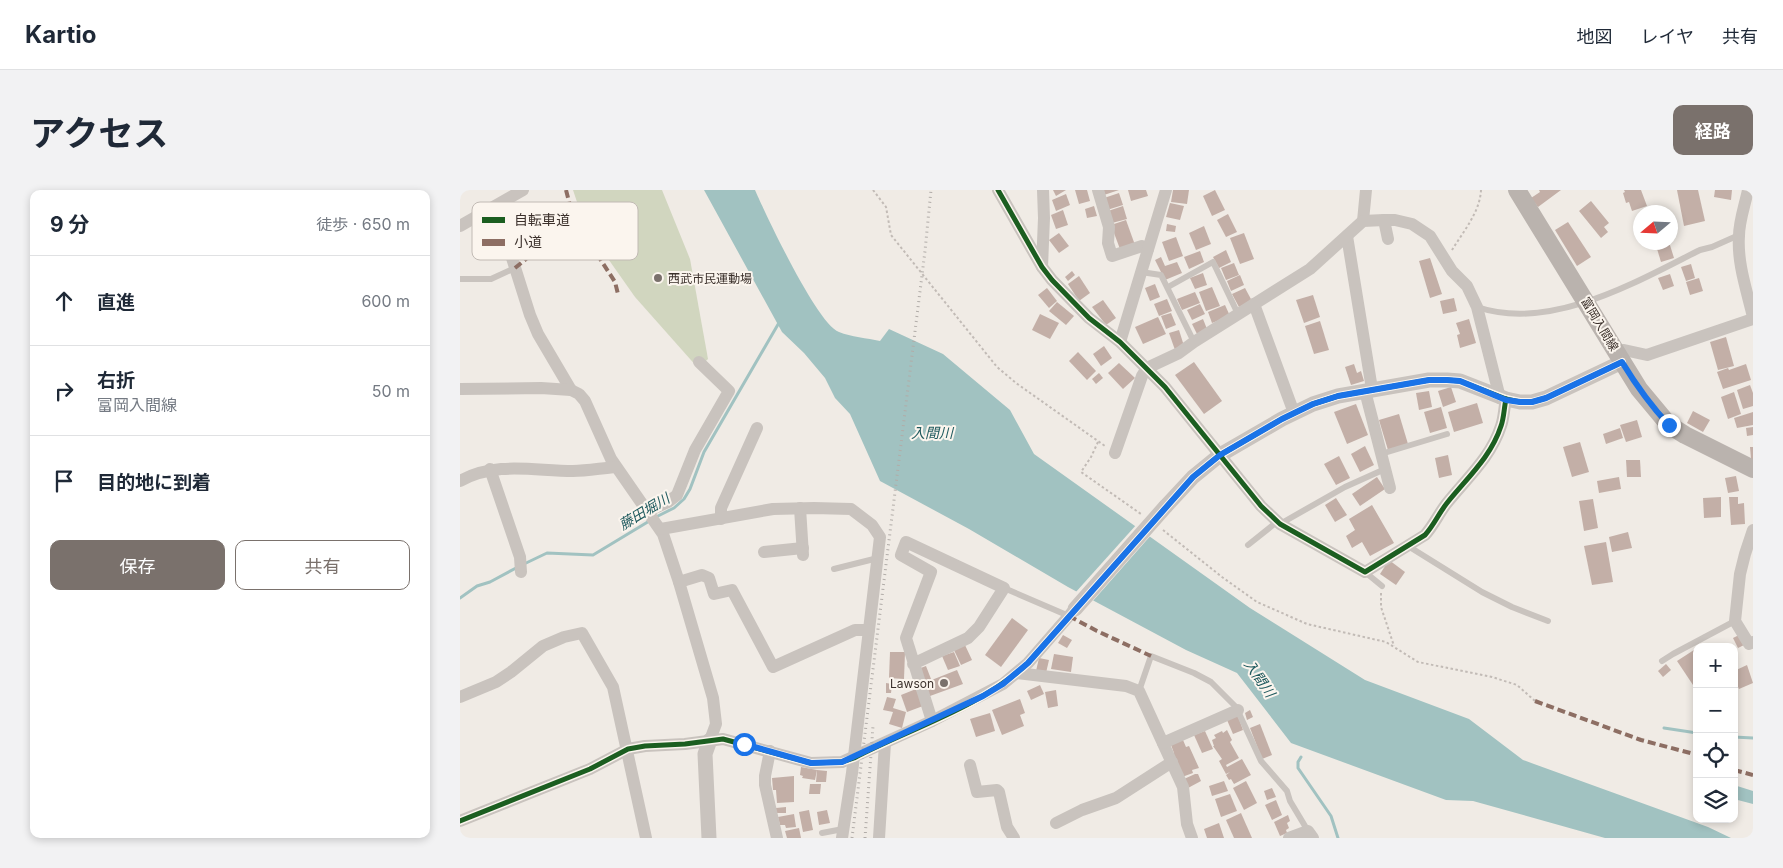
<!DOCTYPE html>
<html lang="ja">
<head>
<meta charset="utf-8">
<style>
  body { margin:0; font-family:Inter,"Noto Sans JP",sans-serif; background:#f2f2f3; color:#1f2937 }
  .controls { position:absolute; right:15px; bottom:15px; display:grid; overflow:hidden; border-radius:10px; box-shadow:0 2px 8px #0003 }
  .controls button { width:45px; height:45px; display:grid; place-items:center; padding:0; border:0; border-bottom:1px solid #e0e1e3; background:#fff; color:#1f2937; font:25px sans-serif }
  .compass { position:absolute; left:1173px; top:15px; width:45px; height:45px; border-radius:50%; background:#fff; box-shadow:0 2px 8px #0003; rotate:251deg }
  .stop { position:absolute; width:15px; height:15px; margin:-11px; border:4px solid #1a73e8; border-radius:50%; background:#fff }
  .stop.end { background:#1a73e8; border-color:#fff; box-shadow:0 1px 5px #0008 }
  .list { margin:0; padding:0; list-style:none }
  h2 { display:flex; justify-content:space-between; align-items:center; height:65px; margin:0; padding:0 20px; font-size:21px }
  h2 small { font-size:16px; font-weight:400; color:#747a83 }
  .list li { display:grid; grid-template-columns:32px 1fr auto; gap:15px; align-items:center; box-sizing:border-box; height:90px; padding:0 20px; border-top:1px solid #e0e1e3 }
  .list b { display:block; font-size:19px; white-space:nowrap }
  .list p { margin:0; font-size:16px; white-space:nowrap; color:#747a83 }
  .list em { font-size:16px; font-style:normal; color:#747a83 }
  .actions { display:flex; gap:10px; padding:15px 20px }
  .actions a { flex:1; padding:11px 0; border:1px solid #7a716c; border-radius:10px; text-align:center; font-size:18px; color:#7a716c }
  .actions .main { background:#7a716c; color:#fff }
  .icon { flex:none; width:28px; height:28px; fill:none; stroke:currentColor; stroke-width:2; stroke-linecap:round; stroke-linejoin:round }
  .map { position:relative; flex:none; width:1293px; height:648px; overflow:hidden; border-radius:10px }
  header { display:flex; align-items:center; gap:30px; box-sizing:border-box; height:70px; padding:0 25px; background:#fff; border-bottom:1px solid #e0e1e3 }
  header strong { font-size:24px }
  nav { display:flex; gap:28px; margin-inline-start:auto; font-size:18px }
  .intro { display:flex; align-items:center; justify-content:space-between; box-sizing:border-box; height:120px; padding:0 30px }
  h1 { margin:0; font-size:35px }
  .button { padding:12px 22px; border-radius:10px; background:#7a716c; color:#fff; font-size:18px; font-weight:700 }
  main { display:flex; gap:30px; padding:0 30px }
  aside { flex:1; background:#fff; border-radius:10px; box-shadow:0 2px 8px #0003 }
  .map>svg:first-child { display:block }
</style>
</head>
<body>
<header>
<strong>Kartio</strong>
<nav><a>地図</a><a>レイヤ</a><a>共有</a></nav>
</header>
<div class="intro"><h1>アクセス</h1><a class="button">経路</a></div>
<main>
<aside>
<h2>9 分<small>徒歩 · 650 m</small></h2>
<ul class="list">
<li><svg class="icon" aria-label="ahead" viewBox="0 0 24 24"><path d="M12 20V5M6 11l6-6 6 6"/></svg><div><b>直進</b></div><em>600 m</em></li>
<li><svg class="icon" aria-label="right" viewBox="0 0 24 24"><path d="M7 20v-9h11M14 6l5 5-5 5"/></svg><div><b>右折</b><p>富岡入間線</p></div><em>50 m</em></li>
<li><svg class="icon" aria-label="arrive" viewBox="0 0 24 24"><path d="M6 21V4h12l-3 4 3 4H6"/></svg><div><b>目的地に到着</b></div></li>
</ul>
<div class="actions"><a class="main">保存</a><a>共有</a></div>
</aside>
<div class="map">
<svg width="1293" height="648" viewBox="0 0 1293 648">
  <rect width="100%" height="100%" fill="#f0ebe5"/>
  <polygon fill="#d1d6bf" points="113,0 202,0 230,69 248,169 238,178 175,107 125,36"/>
  <g fill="#a1c2c1">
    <path d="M244,0h51c11,25 62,134 84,142 12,5 28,6 41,9l9,-12 54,25 67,56 24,44 216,154 115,72 104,39 54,41 185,67 23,11h-126l-132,-37 -27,-1 -155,-57 -54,-70 -51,-23 -118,-63 -99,-58 -89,-48 -30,-67 -15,-16 -10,-20 -21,-25 -22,-21z"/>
    <polygon points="1274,595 1293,601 1293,614 1274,609"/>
  </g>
  <polygon fill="#f0ebe5" points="677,334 692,344 632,412 615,403"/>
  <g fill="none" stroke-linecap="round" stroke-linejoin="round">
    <g stroke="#a1c2c1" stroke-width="3">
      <polyline points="196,327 214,318 224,309 230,299 244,262 320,131"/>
      <polyline points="64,374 87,363 133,365 191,330"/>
      <polyline points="0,408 17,396 30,392 56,378"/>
      <polyline points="1204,538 1237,543"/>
      <polyline points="1274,547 1293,548"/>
      <polyline points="841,567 838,572 838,578 871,626 878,648"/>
    </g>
  </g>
  <g fill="#c3afa7">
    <polygon points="593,0 606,0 596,6"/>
    <polygon points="615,0 627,0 630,11 619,14"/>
    <polygon points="642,0 659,0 644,5"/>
    <polygon points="668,0 686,0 688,6 671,11"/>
    <polygon points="713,0 729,0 727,14 711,12"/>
    <polygon points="755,0 765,20 752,26 743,6"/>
    <polygon points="1079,0 1101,0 1078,17 1071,8 1080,2"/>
    <polygon points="1164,0 1181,0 1187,16 1172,21 1169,12 1166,13 1163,3 1165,2"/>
    <polygon points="1217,0 1238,0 1245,31 1224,36"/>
    <polygon points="1255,0 1272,0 1271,10 1254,7"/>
    <polygon points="659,3 663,15 647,20 644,8"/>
    <polygon points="606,4 610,15 596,21 592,10"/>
    <polygon points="1131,11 1149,33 1144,37 1148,42 1141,48 1119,21"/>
    <polygon points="710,13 724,16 720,30 706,27"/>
    <polygon points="634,16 637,26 627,28 625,19"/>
    <polygon points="663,16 667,29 652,33 648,21"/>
    <polygon points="603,20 608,35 596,39 591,25"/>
    <polygon points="768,24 777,42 766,47 757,30"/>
    <polygon points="666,30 675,55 660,59 651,35"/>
    <polygon points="1108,32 1131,67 1117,76 1095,40"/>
    <polygon points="707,34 716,36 715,42 706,41"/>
    <polygon points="744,36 751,54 736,60 729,43"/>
    <polygon points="599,43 609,56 599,63 589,50"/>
    <polygon points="784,43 794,69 780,74 770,48"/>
    <polygon points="716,47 723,66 709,71 702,52"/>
    <polygon points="1195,52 1209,52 1214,68 1201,72"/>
    <polygon points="766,60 771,72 759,78 753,67"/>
    <polygon points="740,61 744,72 729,79 724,67"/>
    <polygon points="701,67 705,76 717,72 722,83 705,90 695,70"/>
    <polygon points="970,68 982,104 970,108 959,71"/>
    <polygon points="774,73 779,85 766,90 761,78"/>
    <polygon points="1231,74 1235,88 1226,91 1221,77"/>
    <polygon points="612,81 615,85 608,91 605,87"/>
    <polygon points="743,83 747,95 735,99 730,88"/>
    <polygon points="1210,84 1214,96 1203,100 1198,88"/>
    <polygon points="780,85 784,95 771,101 767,91"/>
    <polygon points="619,86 630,103 619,111 608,94"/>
    <polygon points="1239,88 1243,101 1230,105 1226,92"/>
    <polygon points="695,94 700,107 690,111 685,98"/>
    <polygon points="752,97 760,116 746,121 739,102"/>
    <polygon points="587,98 597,111 589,118 578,105"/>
    <polygon points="785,98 792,111 779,117 772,104"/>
    <polygon points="735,102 740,113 722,120 717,109"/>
    <polygon points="853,105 860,127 844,133 836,110"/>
    <polygon points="994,108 997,121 983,124 980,111"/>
    <polygon points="707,109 712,121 699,126 694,114"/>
    <polygon points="643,110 656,128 646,135 632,117"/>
    <polygon points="597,112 614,126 606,135 589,121"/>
    <polygon points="740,114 745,124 732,130 727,120"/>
    <polygon points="765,115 770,126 752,133 748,122"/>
    <polygon points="711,123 716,135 706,139 701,126"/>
    <polygon points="580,124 599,133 590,149 572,140"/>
    <polygon points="698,127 706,144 683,154 675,137"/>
    <polygon points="743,129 747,139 737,144 732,134"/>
    <polygon points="1009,129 1016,153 1000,158 997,145 1000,144 996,133"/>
    <polygon points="860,131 869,160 854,164 845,136"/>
    <polygon points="719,140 724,156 715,160 709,143"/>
    <polygon points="1266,147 1274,176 1258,180 1250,152"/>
    <polygon points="644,156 652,168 641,176 633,164"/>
    <polygon points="618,162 636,181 627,190 609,171"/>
    <polygon points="734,172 762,211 744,224 715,185"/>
    <polygon points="659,173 675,188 663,199 648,183"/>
    <polygon points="894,174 897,183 901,181 904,191 891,195 885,177"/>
    <polygon points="1286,174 1291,190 1263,199 1257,182 1268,178 1269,180"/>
    <polygon points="639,183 643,188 636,194 632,189"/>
    <polygon points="1290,195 1293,203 1293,216 1283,219 1277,200"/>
    <polygon points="991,197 996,212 983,217 978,201"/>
    <polygon points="969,201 972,217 959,220 956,203"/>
    <polygon points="1274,202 1281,224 1268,229 1261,207"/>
    <polygon points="1017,213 1023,233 994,242 988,222"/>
    <polygon points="896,214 908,245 887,254 874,222"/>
    <polygon points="981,217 987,238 970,243 964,222"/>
    <polygon points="1233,221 1250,230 1243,242 1227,233"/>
    <polygon points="1293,222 1293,235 1277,238 1274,228"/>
    <polygon points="939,224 948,254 928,260 919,230"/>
    <polygon points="1177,230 1182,247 1166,252 1160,235"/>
    <polygon points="1293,237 1293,245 1287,246 1286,238"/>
    <polygon points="1160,238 1163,248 1146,254 1143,244"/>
    <polygon points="1120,252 1129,282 1112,287 1103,257"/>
    <polygon points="905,256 914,275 900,282 891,264"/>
    <polygon points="1290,257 1293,257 1293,269 1291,269"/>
    <polygon points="988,265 992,285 979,288 975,268"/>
    <polygon points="879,266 890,288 876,295 864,274"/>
    <polygon points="1166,270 1180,270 1181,287 1167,287"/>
    <polygon points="1276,286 1279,301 1268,303 1265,288"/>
    <polygon points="917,287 925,299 900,316 892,304"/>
    <polygon points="1159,287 1161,299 1139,303 1137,291"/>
    <polygon points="1261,307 1261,327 1244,328 1243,308"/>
    <polygon points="1269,307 1278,307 1278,314 1284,313 1285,334 1271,335"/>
    <polygon points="876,308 887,325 875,332 865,315"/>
    <polygon points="1133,309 1138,338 1124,341 1119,311"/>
    <polygon points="912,315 934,353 910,366 902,352 892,358 886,346 895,340 889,329"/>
    <polygon points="1168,342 1172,358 1152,362 1149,347"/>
    <polygon points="1146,352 1153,392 1132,395 1124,356"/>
    <polygon points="929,370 945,382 936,395 920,384"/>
    <polygon points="552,428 568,440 541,477 525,465"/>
    <polygon points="603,445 612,450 607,458 598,453"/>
    <polygon points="1279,445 1284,455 1278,458 1273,448"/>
    <polygon points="505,455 512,470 501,475 494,460"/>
    <polygon points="1237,458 1237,492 1233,495 1217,471"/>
    <polygon points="430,462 445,462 444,489 429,488"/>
    <polygon points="494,462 500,476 488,480 482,466"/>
    <polygon points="594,464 613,467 611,482 591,479"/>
    <polygon points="579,468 589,470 586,483 576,481"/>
    <polygon points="1206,474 1211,480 1203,487 1198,481"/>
    <polygon points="1287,475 1293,493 1279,499 1274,489 1274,481"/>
    <polygon points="466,476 471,489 463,492 458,479"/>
    <polygon points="497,480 503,494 470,506 464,493"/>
    <polygon points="426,493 432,494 431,503 426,503"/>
    <polygon points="580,495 584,504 571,510 567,501"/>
    <polygon points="456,499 463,516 447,522 441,505"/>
    <polygon points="596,500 598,516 588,518 585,502"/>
    <polygon points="427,507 436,509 433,518 446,522 442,538 429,534 433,522 423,520"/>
    <polygon points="560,509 565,523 560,525 564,536 542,545 532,520"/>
    <polygon points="790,520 793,527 787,530 785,523"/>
    <polygon points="530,523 535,541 516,547 510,529"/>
    <polygon points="778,526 783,540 773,544 767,530"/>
    <polygon points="800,534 812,565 802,569 790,538"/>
    <polygon points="767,540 772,550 770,552 779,568 766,575 767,577 782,569 791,585 774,594 771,589 769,590 766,585 770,582 766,584 759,571 762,569 753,556 754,556 752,550 756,548 754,545 762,541 763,543"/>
    <polygon points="745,541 753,559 742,563 734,545"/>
    <polygon points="723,550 726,557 729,556 739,578 732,580 733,583 722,587 712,563 714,563 711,555"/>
    <polygon points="341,577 357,580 355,590 342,588 343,586 340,585"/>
    <polygon points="357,580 367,581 366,592 356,592"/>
    <polygon points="735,584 738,584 741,591 728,598 724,589"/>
    <polygon points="334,586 334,612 317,613 316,600 313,600 312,588"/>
    <polygon points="764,591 768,601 752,606 749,596"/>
    <polygon points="786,591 797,613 784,620 773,598"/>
    <polygon points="350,594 361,594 360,604 349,604"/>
    <polygon points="812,598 816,607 807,610 804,601"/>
    <polygon points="770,604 777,621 761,627 755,609"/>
    <polygon points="816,610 822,625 812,630 805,615"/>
    <polygon points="326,617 326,623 316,623 316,618"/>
    <polygon points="349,620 353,640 343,642 339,622"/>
    <polygon points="367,620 370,633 359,635 357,622"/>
    <polygon points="781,623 792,648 774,648 766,630"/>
    <polygon points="334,624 336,637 326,638 325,635 320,635 318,627"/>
    <polygon points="828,625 830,631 827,633 829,638 826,640 827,643 820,646 814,632"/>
    <polygon points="759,633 764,648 747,648 744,639"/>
    <polygon points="339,638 341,648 327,648 325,641"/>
  </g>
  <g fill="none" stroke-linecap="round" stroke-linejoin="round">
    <g stroke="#c2bbb6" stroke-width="2" stroke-dasharray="2.5 2.5" stroke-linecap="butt">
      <polyline points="413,0 426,17 431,45 537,177 556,193 645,256"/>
      <path d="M992,60c11,-18 28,-38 29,-60"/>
      <polyline points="638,252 631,267 621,282 681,324"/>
      <polyline points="703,340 762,387 797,412 847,434 926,452 958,472 1032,487 1057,495 1075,511"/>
      <polyline points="921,403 921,417 934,456"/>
      <polyline points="1234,564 1237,564"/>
    </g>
    <g stroke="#c9c3be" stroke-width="6">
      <polyline points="681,82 701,85 734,152"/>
      <polyline points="0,89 31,89 55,78"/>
      <polyline points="708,97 753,72 778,124"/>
      <path d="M1017,117c74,25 159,-25 223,-57l12,-3 27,-12"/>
      <polyline points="921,264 987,244"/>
      <polyline points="820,334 885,297 925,279"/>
      <polyline points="788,355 818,331"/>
      <polyline points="948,356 1022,402 1052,417 1088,431"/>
      <polyline points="374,379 418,368"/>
      <polyline points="905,382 922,396"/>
      <polyline points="544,398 609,426"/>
      <polyline points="1202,471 1213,464 1275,431"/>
      <polyline points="679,501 691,466 734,483 751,492 776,517 801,571 827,601 830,611 848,641"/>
      <polyline points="362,643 383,639"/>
    </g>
    <g stroke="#c9c3be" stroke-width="12">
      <path d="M538,0l44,77 10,13 37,38 31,24 45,45 96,119 19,18 85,48 60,-37c9,-10 14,-22 22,-32 20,-25 44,-46 54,-77 3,-8 3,-18 5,-27"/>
      <polyline points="638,0 649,37 648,53 652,66 682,56 688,59"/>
      <path d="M1288,0c-3,15 -9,31 -9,46 -2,27 8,55 14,81"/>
      <polyline points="27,22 52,68 70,125 78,144 111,200"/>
      <polyline points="924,30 935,30 952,34 970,46 992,81 1007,96 1017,117 1040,208"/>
      <polyline points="903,31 906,0"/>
      <polyline points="0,36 63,0"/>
      <polyline points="887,46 912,199"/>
      <polyline points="582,77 584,28 583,0"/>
      <polyline points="794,114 834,223"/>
      <polyline points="660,152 706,0"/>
      <polyline points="1157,161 1164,160 1187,165 1293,129"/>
      <polyline points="0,199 81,198 111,200 119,204 125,211 151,269 203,344 219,392 253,508 256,534 250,550"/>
      <polyline points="905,201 930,298"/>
      <polyline points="655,263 682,186 687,178 719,163 734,152 850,79 903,31 924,30 928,49"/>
      <polyline points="30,279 60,367 61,382"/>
      <path d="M0,291c36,-20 74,-10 113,-10 14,0 29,-3 43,-4"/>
      <polyline points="340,318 343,365"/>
      <polyline points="188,321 208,312 217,305 235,260 269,201 239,172"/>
      <polyline points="261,329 261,318 297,238"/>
      <polyline points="201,339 313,319 354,318 391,319 412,335 420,347 392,583 382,648"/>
      <polyline points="1293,340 1285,364 1280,384 1275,431 1289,454 1293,452"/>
      <polyline points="304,362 343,358"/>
      <polyline points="219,392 242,385 249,388 254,404 272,400 313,477 395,440 409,440"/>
      <polyline points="453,474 508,448 519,437 544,398 446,352 441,365 471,382 446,448 472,531"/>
      <polyline points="557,483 666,496 679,501 723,597 727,634 732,648"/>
      <polyline points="0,507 36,492 51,482 83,456 104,447 122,443 153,497 186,648"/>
      <polyline points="703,553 778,520"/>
      <polyline points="310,561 305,586 305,595 317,648"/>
      <polyline points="510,575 517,602 537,600 539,602 547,637 554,648"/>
      <polyline points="0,631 130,579 168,559 185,556 225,554 263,549 351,573 382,572 472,531 543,494 568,473 615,419"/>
      <polyline points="596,633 622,620 656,608 712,572"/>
      <polyline points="419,648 425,553"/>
      <polyline points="829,648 848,641 853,648"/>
    </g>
    <g stroke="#c9c3be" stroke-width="15">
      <polyline points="706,316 733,287 760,265 822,229 853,214 878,206 969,190 987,190 1000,191 1046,209 1060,212 1072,212 1086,208 1162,172"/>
      <polyline points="249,648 245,564 250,550"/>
    </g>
    <polyline stroke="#bab3ae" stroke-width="18" points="1057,0 1179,199 1209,235 1225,245 1293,279"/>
    <g stroke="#b1aca8" stroke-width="3" stroke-dasharray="1 4" stroke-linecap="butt">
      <polyline points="392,648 465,61 471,0"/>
      <polyline points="405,648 413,536"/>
    </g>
    <polyline stroke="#c9c3be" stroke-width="15" points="615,419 706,316"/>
    <g stroke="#8d6e63" stroke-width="4" stroke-dasharray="8 4" stroke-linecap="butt">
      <polyline points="106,0 113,27 155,92 158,104"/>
      <polyline points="55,78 66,69 91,37 113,27"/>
      <polyline points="609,426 637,441 691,466"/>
      <polyline points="1075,511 1181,550 1234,564"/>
      <polyline points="1274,580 1293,585"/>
    </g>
    <g stroke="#fbf5ee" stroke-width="8">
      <g id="cycleway">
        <path d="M538,0l44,77 10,13 37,38 31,24 45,45 96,119 19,18 85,48 60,-37c9,-10 14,-22 22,-32 20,-25 44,-46 54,-77 3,-8 3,-18 5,-27"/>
        <path d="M0,631l130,-52 38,-20 17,-3 40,-2 38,-5 88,24 31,-1 12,-4c57,-30 126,-50 174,-95l165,-186 27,-22 62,-36 31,-15 25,-8 91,-16h18l13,1 46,18 14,3h12l14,-4 76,-36"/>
      </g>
    </g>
    <use href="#cycleway" stroke="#1b5e20" stroke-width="5"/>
  </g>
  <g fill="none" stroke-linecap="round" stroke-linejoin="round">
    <path stroke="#1a73e8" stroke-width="6" d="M284,554l67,19 31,-1 141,-66 20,-12 25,-21 165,-186 27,-22 62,-36 31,-15 25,-8 91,-16h18l13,1 46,19 14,2h12l14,-4 76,-36c14,23 29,44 47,63"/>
  </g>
  <g fill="#7a716c" stroke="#fbf5ee" stroke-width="2">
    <circle cx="198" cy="88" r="5"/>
    <circle cx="484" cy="493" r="5"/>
  </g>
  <g text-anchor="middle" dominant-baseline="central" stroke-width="4" stroke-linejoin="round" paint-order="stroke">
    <g font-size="12" fill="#3b302b" stroke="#fbf5ee" text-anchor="start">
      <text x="208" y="88">西武市民運動場</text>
      <text x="474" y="493" text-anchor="end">Lawson</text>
    </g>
    <g font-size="12" fill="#3b302b" stroke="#fbf5ee">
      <text transform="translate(1140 134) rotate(59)">富岡入間線</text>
    </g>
    <g font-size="14" font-style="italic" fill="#1f5a5e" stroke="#fbf5ee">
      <text x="472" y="242">入間川</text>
      <text transform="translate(184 321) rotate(-31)">藤田堀川</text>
      <text transform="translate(800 488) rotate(55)">入間川</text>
    </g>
  </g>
  <rect x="12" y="12" width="166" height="58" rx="8" fill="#fbf5ee" stroke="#c1bab4" stroke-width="1"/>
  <rect x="22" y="27" width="23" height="6" fill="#1b5e20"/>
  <rect x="22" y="49" width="23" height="7" fill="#8d6e63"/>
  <g font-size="14" fill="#3b302b">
    <text x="54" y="35">自転車道</text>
    <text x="54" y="57">小道</text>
  </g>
</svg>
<div class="controls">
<button>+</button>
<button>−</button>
<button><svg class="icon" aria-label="locate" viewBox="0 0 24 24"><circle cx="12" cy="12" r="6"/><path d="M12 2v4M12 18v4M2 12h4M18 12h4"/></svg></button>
<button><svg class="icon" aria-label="layers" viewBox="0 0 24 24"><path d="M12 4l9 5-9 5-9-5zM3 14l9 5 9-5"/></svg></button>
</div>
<svg class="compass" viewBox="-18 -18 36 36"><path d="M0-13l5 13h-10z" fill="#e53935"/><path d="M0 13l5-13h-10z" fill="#747a83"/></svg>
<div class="stop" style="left:284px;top:554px"></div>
<div class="stop end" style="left:1209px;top:235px"></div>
</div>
</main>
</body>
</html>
